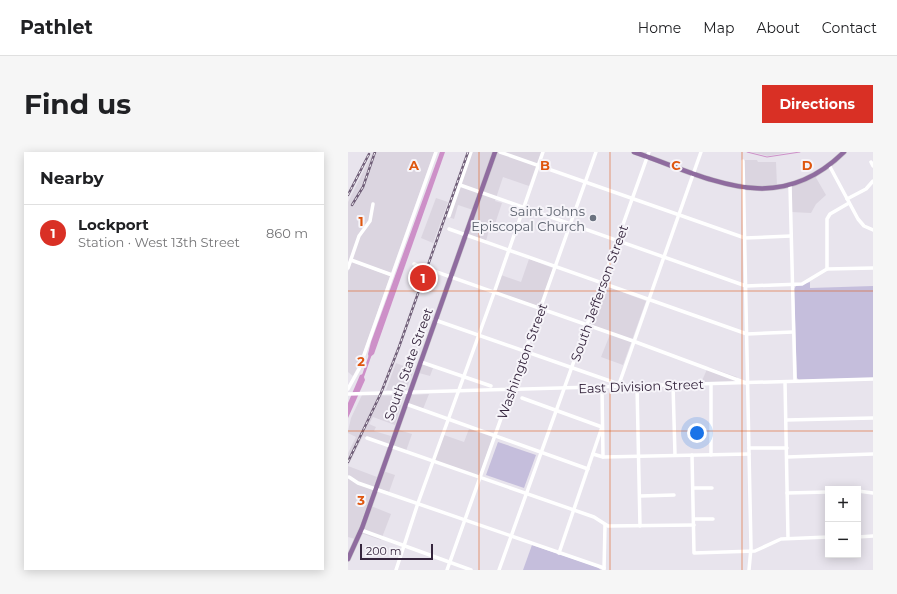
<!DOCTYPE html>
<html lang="en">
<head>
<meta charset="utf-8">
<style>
  body { margin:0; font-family:Montserrat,sans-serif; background:#f6f6f6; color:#202124 }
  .controls { position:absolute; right:12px; bottom:12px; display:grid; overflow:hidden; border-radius:0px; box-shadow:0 2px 10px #0003 }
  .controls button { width:36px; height:36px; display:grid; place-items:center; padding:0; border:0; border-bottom:1px solid #e0e0e0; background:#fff; color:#202124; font:20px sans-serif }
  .scale { position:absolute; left:12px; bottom:10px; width:73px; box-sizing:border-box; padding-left:4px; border:2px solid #35253d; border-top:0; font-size:11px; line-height:14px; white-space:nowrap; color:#35253d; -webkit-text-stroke:3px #f6f4f9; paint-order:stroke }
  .you { position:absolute; left:349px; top:281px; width:14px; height:14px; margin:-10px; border:3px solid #fff; border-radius:50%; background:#1a73e8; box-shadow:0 0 0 6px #1a73e833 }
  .badge { display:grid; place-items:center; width:26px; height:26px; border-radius:50%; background:#d93025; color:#fff; font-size:13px; font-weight:700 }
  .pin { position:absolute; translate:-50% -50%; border:2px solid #fff; box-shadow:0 1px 4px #0006 }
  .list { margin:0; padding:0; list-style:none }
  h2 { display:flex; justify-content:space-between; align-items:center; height:52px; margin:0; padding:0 16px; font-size:17px }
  h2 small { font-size:13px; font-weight:400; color:#757577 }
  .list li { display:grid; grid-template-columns:26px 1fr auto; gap:12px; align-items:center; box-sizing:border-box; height:56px; padding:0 16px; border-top:1px solid #e0e0e0 }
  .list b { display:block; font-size:15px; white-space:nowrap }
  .list p { margin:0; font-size:13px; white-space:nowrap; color:#757577 }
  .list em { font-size:13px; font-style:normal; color:#757577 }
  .map { position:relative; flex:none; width:525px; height:418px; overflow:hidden; border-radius:0px }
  header { display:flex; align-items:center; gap:24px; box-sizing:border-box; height:56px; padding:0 20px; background:#fff; border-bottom:1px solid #e0e0e0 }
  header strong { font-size:19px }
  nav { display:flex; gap:22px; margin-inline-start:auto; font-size:14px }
  .intro { display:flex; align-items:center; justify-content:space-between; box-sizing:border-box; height:96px; padding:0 24px }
  h1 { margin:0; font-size:28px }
  .button { padding:10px 18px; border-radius:0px; background:#d93025; color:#fff; font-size:14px; font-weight:700 }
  main { display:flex; gap:24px; padding:0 24px }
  aside { flex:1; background:#fff; border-radius:0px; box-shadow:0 2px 10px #0003 }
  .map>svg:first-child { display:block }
</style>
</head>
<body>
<header>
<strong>Pathlet</strong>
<nav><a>Home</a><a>Map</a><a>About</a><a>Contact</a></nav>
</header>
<div class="intro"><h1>Find us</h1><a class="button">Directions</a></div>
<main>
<aside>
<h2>Nearby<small></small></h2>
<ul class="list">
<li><span class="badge">1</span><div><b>Lockport</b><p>Station · West 13th Street</p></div><em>860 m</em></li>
</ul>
</aside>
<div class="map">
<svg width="525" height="418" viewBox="0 0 525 418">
  <rect width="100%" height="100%" fill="#e8e4ed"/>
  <g fill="#dbd5e0">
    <polygon points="25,0 86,0 43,121 2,107 0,111 0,50"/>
    <polygon points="124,0 193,0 181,34 155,25 147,49 154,51 146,75 142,74 138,89 120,83 128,59 110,53 106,67 100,65"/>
    <polygon points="402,0 441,0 420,4"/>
    <polygon points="394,8 409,8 410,10 428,10 429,34 395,34"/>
    <polygon points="467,24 478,43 468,52 463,61 443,60 444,34"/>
    <polygon points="88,46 100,50 85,91 73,86"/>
    <polygon points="181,107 205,116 192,155 147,140 153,123 173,130"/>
    <polygon points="4,110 42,124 12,210 5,224 0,220 0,120"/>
    <polygon points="255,133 298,149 275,213 253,205 263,180 241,172"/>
    <polygon points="48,211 66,218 58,238 38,238"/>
    <polygon points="74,212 85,216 82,224 71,221"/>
    <polygon points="360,215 389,225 387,230 353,231"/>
    <polygon points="81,242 75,257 60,252 64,243"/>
    <polygon points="14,243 56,244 47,273 25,265 21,272 28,275 26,279 43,284 40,293 15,284 0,314 29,325 7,387 0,385 0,301 8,285 0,281 0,279 3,266"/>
    <polygon points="121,277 145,285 131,324 86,309 96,283 116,290"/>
    <polygon points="51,278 64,282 58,299 44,293"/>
    <polygon points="35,319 47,323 41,340 29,336"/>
    <polygon points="23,354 43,362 33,388 13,381"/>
  </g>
  <g fill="#c5bedc">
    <polygon points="462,130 462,136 525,134 525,226 451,228 449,226 446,137 448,134"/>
    <polygon points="150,290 188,303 176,336 138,323"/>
    <polygon points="184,393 249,415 253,418 175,418"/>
  </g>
  <g fill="#cd90c8">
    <polygon points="92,0 97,0 26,202 21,206 20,202 23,190"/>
    <polygon points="15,222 17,228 0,266 0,251 12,223"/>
  </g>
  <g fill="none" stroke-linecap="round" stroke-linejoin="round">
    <polyline stroke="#cd90c8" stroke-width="1" points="399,0 419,5 452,0"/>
    <polyline stroke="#cd90c8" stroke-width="2.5" points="15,224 22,204"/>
    <g stroke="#c6c2c9" stroke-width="5.5">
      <g id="major">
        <path d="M286,0c76,26 142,67 210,0"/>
        <polyline points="0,407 14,376 147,0"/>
      </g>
    </g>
    <g stroke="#fff" stroke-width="3.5">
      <polyline points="152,0 397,86 443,84"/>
      <polyline points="395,9 403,396 401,418"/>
      <polyline points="523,10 525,14"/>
      <polyline points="481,13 510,67 516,74 525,78"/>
      <polyline points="112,33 398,134 454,132 479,117 525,116"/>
      <polyline points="442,34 447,229"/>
      <polyline points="499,47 518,37 525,29"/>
      <polyline points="101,64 123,0"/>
      <polyline points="101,77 399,182 445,180"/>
      <polyline points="3,108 44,123"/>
      <polyline points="66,112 285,189 398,231"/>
      <polyline points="0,116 11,84 22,69 25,52"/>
      <polyline points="479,117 479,67 482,62 501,51"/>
      <polyline points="87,168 265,230"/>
      <polyline points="73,210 143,234"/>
      <polyline points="437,230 440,386"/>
      <polyline points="363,232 363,303"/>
      <polyline points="325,233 327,303"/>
      <polyline points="289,234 292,374"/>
      <polyline points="270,235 353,0"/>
      <polyline points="254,236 255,305"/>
      <polyline points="0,237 11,217 88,0"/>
      <polyline points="0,242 525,227"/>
      <polyline points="174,246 254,275 211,401"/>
      <polyline points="58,252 240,317"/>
      <polyline points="438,268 525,266"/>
      <polyline points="19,286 246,365 260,374 346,373"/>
      <polyline points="401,296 439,296"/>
      <polyline points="245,302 255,305 401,302"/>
      <polyline points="344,303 346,401 407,399 433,387 480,385"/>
      <polyline points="439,305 525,302"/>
      <polyline points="1,325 10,331 256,416"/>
      <polyline points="345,336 364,336"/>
      <polyline points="510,339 525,341"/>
      <polyline points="439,341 480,340"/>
      <polyline points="292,344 326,343"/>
      <polyline points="346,367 365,367"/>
      <polyline points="13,378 123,418"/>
      <polyline points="510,385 525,384"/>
      <polyline points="48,418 70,351 146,141 195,0"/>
      <polyline points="99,418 248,0"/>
      <polyline points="151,418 301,0"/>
      <polyline points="256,418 257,373"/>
    </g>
    <use href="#major" stroke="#8f6c9f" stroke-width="4.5"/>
    <g stroke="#705f78" stroke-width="2.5">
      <g id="rail">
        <polyline points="0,43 21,2"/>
        <polyline points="4,53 15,35 27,0"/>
        <polyline points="0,310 33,241 51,195 120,0"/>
      </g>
    </g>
    <use href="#rail" stroke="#f6f4f9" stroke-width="1" stroke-dasharray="3" stroke-linecap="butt"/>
  </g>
  <path fill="none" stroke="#df560e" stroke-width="1" stroke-opacity="0.55" d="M131,0v418M262,0v418M394,0v418M0,139h525M0,279h525"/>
  <circle fill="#6b7280" stroke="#f6f4f9" stroke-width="1.5" cx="245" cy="66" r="4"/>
  <g text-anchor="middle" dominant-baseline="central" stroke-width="4" stroke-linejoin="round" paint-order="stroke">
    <g font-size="13" fill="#5b616d" stroke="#f6f4f9" text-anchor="end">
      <text x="237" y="59">Saint Johns<tspan x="237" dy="15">Episcopal Church</tspan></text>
    </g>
    <g font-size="13" fill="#35253d" stroke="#f6f4f9">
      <text transform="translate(251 141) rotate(-70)">South Jefferson Street</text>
      <text transform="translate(174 209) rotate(-70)">Washington Street</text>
      <text transform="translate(60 212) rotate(-70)">South State Street</text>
      <text transform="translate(293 234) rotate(-2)">East Division Street</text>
    </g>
  </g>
  <g font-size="13" text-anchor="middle" font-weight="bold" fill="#df560e" stroke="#f6f4f9" stroke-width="4" stroke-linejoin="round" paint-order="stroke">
    <text x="66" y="18">A</text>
    <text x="197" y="18">B</text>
    <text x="328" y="18">C</text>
    <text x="459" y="18">D</text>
    <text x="13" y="74">1</text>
    <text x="13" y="214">2</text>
    <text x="13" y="353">3</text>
  </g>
</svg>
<div class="controls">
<button>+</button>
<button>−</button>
</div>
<div class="scale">200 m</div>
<div class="you"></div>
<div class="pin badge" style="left:75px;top:126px">1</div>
</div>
</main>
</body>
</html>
